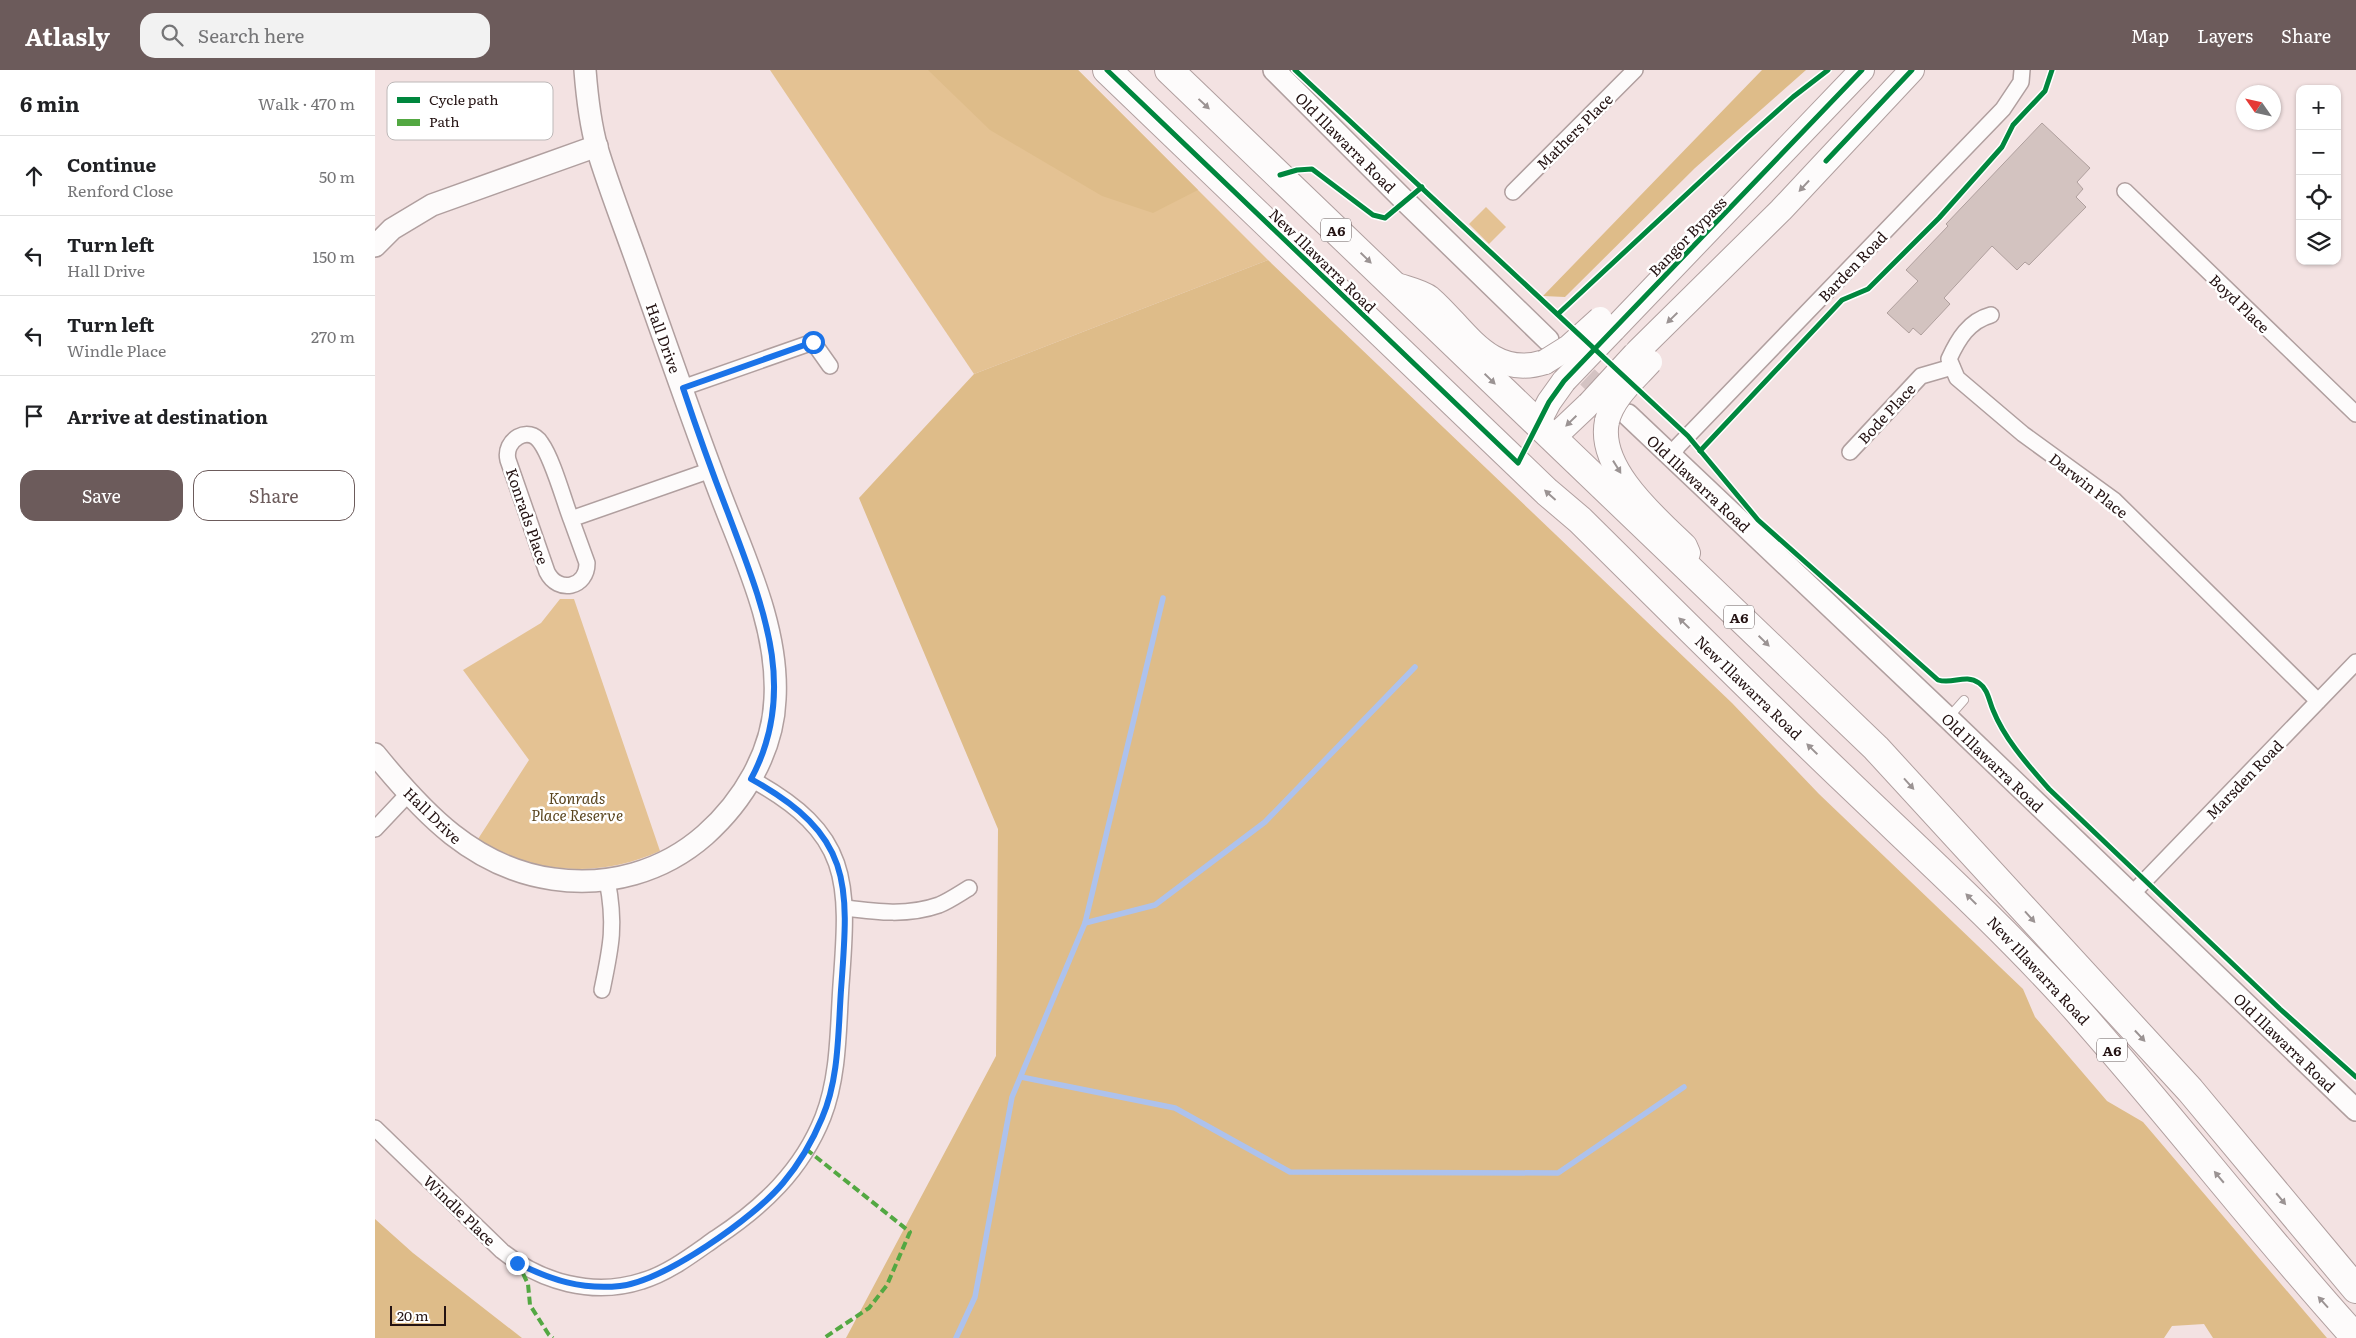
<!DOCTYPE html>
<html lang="en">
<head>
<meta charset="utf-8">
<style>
  body { margin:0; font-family:Literata,serif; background:#f2f2f2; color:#202124 }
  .controls { position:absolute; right:15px; top:15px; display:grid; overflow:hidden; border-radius:10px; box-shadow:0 1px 4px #0004 }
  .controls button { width:45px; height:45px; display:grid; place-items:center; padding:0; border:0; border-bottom:1px solid #e0e0e0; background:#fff; color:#202124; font:25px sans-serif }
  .compass { position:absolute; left:1861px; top:15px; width:45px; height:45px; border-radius:50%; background:#fff; box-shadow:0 1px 4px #0004; rotate:304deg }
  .scale { position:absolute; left:15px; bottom:12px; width:56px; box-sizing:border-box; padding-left:5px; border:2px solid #241313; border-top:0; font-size:14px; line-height:18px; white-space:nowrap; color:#241313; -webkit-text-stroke:4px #fff; paint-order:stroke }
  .stop { position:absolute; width:15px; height:15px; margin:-11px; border:4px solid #1a73e8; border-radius:50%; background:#fff }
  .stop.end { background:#1a73e8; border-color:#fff; box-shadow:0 1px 5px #0008 }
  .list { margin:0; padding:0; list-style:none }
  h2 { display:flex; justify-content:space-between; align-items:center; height:65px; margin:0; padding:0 20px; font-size:21px }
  h2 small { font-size:16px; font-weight:400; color:#757577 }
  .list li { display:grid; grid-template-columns:32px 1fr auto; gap:15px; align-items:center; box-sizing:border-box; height:80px; padding:0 20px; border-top:1px solid #e0e0e0 }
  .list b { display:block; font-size:19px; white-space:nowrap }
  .list p { margin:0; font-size:16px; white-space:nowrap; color:#757577 }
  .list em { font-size:16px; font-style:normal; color:#757577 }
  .actions { display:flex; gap:10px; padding:15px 20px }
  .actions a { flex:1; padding:11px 0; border:1px solid #6c5b5b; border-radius:15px; text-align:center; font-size:18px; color:#6c5b5b }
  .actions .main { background:#6c5b5b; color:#fff }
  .icon { flex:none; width:28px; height:28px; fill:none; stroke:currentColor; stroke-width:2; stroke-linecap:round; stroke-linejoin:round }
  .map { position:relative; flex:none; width:1981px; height:1268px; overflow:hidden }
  header { display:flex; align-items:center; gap:30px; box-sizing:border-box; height:70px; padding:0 25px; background:#6c5b5b; color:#fff }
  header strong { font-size:24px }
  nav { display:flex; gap:28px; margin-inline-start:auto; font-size:18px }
  .search { width:350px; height:45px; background:#f2f2f2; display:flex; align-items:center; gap:12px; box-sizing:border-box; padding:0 18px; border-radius:15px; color:#757577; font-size:19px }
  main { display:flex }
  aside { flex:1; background:#fff }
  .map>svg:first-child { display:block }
</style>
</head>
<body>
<header>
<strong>Atlasly</strong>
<div class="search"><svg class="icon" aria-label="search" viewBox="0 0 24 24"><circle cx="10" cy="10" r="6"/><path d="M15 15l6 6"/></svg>Search here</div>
<nav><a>Map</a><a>Layers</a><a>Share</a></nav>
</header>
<main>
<aside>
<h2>6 min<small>Walk · 470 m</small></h2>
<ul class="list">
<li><svg class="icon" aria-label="ahead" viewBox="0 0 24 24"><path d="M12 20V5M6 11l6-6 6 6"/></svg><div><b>Continue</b><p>Renford Close</p></div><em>50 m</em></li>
<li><svg class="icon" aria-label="left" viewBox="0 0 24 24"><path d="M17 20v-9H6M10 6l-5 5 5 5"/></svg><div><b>Turn left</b><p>Hall Drive</p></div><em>150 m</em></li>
<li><svg class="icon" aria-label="left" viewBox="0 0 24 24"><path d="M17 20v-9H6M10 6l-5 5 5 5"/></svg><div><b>Turn left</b><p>Windle Place</p></div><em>270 m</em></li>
<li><svg class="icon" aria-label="arrive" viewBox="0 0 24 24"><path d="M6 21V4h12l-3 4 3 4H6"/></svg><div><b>Arrive at destination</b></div></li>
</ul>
<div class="actions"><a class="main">Save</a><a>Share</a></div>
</aside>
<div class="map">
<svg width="1981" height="1268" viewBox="0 0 1981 1268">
  <rect width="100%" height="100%" fill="#f3e2e2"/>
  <g fill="#e4c293">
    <polygon points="395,0 703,0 893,190 599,304"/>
    <polygon points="1111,137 1131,157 1114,174 1094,154"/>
    <path d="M185,529h14l86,252c-60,27 -126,24 -182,-12l51,-79 -66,-90 78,-47z"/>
  </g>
  <g fill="#debc89">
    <polygon points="553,0 703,0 823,120 778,143 727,126 615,60"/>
    <polygon points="1387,0 1431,0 1320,98 1190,227 1168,226"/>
    <polygon points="893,190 1357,633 1444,724 1648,919 1660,947 1732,1031 1768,1052 1952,1268 1838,1268 1829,1254 1797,1256 1789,1268 471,1268 621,986 623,759 484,428 599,304"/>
    <polygon points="0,1149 38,1183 147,1268 0,1268"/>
  </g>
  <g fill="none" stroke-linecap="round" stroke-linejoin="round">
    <g stroke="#adc2ed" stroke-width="5.5">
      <polyline points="710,853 780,835 890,752 1040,597"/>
      <polyline points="646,1007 800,1038 915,1102 1183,1103 1309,1017"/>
      <polyline points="581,1268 600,1227 637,1027 710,853 788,528"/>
    </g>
  </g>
  <polygon fill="#d3c3c0" stroke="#af9f9d" points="1667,53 1715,98 1702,112 1708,119 1701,127 1711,137 1654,195 1650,192 1642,200 1617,176 1569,228 1575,234 1546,265 1538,258 1534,263 1512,243 1543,211 1531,200 1573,156 1571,154"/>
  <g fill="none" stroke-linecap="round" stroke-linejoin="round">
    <polyline stroke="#d4c3c3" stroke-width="21" stroke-dasharray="21 11" stroke-linecap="butt" points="1189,285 1238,331"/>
    <g stroke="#b09f9f" stroke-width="10">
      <polyline id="lane" points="1574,647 1589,630"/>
    </g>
    <g stroke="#b09f9f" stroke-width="18">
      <g id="street">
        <polyline points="1750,121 1981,344"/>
        <polyline points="1138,122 1260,0"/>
        <path d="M1616,245c-22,6 -33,24 -42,44l8,19 66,56 91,66 204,201"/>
        <polyline points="307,318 438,272 455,296"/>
        <polyline points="1475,382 1546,306 1577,297"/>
        <polyline points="1297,387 1303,376 1628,39 1646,12 1647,0"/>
        <path d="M196,449c-8,-21 -18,-59 -30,-76 -12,-19 -38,-3 -33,17l39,112c11,22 40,16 40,-9l-16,-44 140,-49"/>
        <polyline points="0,759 34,723"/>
        <polyline points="1756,825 1981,592"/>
        <path d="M471,838c31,4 62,8 93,-3 10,-4 20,-11 30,-17"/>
        <path d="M227,920c9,-43 14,-65 5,-110"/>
        <path d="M0,1058l127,123c39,31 91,46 140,30 27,-8 51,-27 74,-43 47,-31 86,-68 107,-121 16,-41 15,-88 18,-132 8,-105 10,-151 -90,-206"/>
      </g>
    </g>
    <g stroke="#b09f9f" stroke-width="24">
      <g id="secondary">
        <polyline points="899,0 1031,132 1173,270"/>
        <polyline points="0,176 17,159 57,135 222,76"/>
        <polyline points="1253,345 1573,648 1981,1040"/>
        <path d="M0,684c48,59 99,114 178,125 55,8 110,-7 152,-44 38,-34 68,-83 70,-136 4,-70 -30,-140 -54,-203 -29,-76 -55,-152 -82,-228 -14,-40 -30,-80 -42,-120 -7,-25 -10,-52 -12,-78"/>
      </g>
    </g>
    <g stroke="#b09f9f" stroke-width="26">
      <g id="primary">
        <path d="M1019,214c10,4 27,7 36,14 35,30 59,82 115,64"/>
        <polyline points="1238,260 1487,0"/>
        <polyline points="1263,281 1406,140 1537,0"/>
        <path d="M1232,351c-10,47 48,96 78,125l3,7"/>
        <polyline points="1162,355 1174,332 1189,311"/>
        <polyline points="1177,369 1214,334"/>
      </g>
    </g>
    <g stroke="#b09f9f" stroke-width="30">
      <g id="highway">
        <path d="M732,0l440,422 33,28c89,88 177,176 267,262 75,72 152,142 222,219 99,110 188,228 287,337"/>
        <polyline points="794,0 1501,678 1815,1020 1981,1219"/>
      </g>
    </g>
    <use href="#lane" stroke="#fdfbfb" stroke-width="8"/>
    <use href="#street" stroke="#fdfbfb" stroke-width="15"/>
    <use href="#secondary" stroke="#fdfbfb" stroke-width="21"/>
    <use href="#primary" stroke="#fdfbfb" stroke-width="24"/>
    <use href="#highway" stroke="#fdfbfb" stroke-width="28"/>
    <g stroke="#b09f9f" stroke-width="26" stroke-linecap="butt">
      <g id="primary-bridge">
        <polyline points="1170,292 1194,277 1225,249"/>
        <polyline points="1189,311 1238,260"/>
        <polyline points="1214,334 1260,284"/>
        <path d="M1232,351c6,-24 27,-41 43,-59"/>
      </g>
    </g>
    <use href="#primary-bridge" stroke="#fdfbfb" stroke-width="24"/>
    <g stroke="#53a842" stroke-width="4" stroke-dasharray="8 4" stroke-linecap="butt">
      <polyline points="431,1079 535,1162 512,1215 494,1238 449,1268"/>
      <polyline points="143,1193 153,1214 155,1235 174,1265 178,1268"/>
    </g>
    <g stroke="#fff" stroke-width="8">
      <g id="cycleway">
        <polyline points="732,0 1143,393 1174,332 1189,311 1487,0"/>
        <path d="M920,0l393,366 70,84 180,160c15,5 27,-7 41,3 9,6 10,18 14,27 12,30 35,55 56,79l231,220 76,68"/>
        <polyline points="1451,91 1537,0"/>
        <polyline points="905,105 922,100 937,99 998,145 1010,148 1047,117"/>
        <polyline points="1183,244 1372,68 1418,27 1453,0"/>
        <polyline points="1325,381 1467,230 1493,219 1564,148 1627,77 1638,55 1670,21 1677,0"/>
      </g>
    </g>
    <use href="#cycleway" stroke="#00873e" stroke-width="5"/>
  </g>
  <defs><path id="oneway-solid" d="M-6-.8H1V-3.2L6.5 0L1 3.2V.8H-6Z" transform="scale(1.25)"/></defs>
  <g fill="#9b9393">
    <use href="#oneway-solid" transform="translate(829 34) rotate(43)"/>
    <use href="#oneway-solid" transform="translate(1429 116) rotate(133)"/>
    <use href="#oneway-solid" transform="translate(991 188) rotate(44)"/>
    <use href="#oneway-solid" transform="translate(1297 248) rotate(136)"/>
    <use href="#oneway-solid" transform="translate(1115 309) rotate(44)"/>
    <use href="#oneway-solid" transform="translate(1196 351) rotate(136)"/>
    <use href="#oneway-solid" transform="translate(1242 397) rotate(58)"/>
    <use href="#oneway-solid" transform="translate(1175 425) rotate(-138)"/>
    <use href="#oneway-solid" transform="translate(1309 553) rotate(-136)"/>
    <use href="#oneway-solid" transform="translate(1389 571) rotate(44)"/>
    <use href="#oneway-solid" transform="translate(1437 679) rotate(-136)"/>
    <use href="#oneway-solid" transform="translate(1534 714) rotate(48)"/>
    <use href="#oneway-solid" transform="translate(1596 829) rotate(-135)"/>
    <use href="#oneway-solid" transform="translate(1655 847) rotate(48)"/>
    <use href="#oneway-solid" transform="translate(1765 966) rotate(47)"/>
    <use href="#oneway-solid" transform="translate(1844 1107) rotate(-130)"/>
    <use href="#oneway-solid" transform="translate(1906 1129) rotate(50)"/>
    <use href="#oneway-solid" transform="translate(1948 1232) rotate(-132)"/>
  </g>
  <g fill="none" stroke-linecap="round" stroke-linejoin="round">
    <path stroke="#1a73e8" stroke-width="6" d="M142,1193c34,17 65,27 103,23 44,-5 134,-68 163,-103 16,-19 29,-41 39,-65 17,-39 16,-85 19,-128 8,-106 13,-154 -90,-211 49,-91 10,-177 -23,-266 -16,-41 -31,-83 -45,-125l130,-46"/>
  </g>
  <g text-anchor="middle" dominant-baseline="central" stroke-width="5" stroke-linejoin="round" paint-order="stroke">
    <g fill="#fff" stroke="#665a5a" stroke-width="1">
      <rect x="946" y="148.5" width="30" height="23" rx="4"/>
      <rect x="1349" y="535.5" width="30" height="23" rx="4"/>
      <rect x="1722" y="968.5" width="30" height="23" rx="4"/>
    </g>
    <g font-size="14" font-weight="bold" fill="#241313">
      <text x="961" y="160">A6</text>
      <text x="1364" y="547">A6</text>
      <text x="1737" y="980">A6</text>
    </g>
    <g font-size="15" fill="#241313" stroke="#fff">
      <text transform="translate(1199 61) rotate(-45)">Mathers Place</text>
      <text transform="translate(971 72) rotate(45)">Old Illawarra Road</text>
      <text transform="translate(1312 166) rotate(-46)">Bangor Bypass</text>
      <text transform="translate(948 190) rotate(44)">New Illawarra Road</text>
      <text transform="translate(1477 196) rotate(-46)">Barden Road</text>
      <text transform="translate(1865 233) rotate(44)">Boyd Place</text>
      <text transform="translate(289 268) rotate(70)">Hall Drive</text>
      <text transform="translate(1511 343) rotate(-47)">Bode Place</text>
      <text transform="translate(1324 413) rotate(43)">Old Illawarra Road</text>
      <text transform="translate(1714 415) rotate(38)">Darwin Place</text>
      <text transform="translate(153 446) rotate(71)">Konrads Place</text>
      <text transform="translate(1374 617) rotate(44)">New Illawarra Road</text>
      <text transform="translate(1618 692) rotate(44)">Old Illawarra Road</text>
      <text transform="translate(1869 709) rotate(-46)">Marsden Road</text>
      <text transform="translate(58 745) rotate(44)">Hall Drive</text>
      <text transform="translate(1664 900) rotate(47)">New Illawarra Road</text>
      <text transform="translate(1910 972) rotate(44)">Old Illawarra Road</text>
      <text transform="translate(85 1140) rotate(44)">Windle Place</text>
    </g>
    <g font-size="15" font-style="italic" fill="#5a451f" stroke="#fff">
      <text x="202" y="727">Konrads<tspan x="202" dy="17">Place Reserve</tspan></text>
    </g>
  </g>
  <rect x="12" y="12" width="166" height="58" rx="8" fill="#fff" stroke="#bdb8b8" stroke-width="1"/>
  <rect x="22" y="27" width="23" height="6" fill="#00873e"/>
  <rect x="22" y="49" width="23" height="7" fill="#53a842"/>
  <g font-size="14" fill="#241313">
    <text x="54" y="35">Cycle path</text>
    <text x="54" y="57">Path</text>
  </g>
</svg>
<div class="controls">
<button>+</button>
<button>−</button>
<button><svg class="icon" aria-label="locate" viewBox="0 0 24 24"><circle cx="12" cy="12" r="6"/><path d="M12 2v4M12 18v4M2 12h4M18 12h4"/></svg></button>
<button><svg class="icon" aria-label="layers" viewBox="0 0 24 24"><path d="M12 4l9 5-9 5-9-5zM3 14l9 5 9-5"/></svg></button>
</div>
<svg class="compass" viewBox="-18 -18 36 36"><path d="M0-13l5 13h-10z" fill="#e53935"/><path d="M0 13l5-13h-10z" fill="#757577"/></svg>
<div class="scale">20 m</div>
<div class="stop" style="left:438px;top:272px"></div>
<div class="stop end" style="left:142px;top:1193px"></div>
</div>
</main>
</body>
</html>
